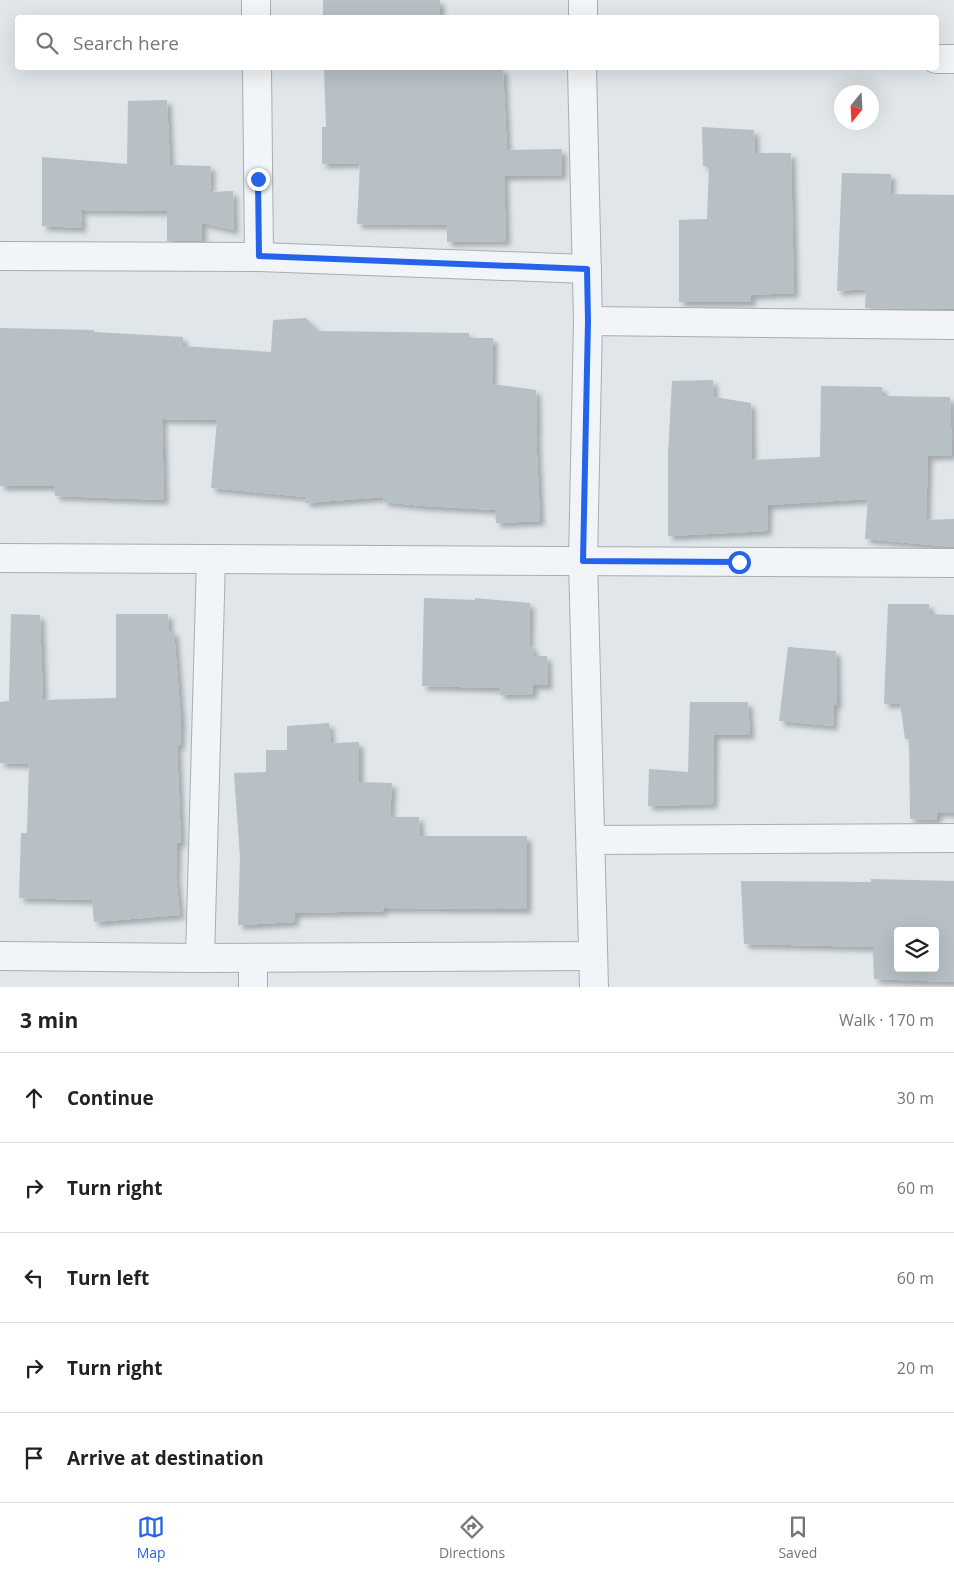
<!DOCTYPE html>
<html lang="en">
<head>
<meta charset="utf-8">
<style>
  body { margin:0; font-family:"Open Sans",sans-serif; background:#f2f2f2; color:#222 }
  .controls { position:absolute; right:15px; bottom:15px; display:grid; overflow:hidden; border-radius:5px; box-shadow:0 5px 20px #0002 }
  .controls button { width:45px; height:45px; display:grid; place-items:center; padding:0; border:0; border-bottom:1px solid #e0e0e0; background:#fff; color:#222; font:25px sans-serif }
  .compass { position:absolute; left:834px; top:85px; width:45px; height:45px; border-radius:50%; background:#fff; box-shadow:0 5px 20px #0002; rotate:198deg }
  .stop { position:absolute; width:15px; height:15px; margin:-11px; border:4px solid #2563eb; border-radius:50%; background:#fff }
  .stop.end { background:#2563eb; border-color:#fff; box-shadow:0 1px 5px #0008 }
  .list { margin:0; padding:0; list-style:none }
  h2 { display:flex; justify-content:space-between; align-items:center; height:65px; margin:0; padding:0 20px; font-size:21px }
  h2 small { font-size:16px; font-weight:400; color:#767676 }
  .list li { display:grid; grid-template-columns:32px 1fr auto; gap:15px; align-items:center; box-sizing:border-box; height:90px; padding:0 20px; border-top:1px solid #e0e0e0 }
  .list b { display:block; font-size:19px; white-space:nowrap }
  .list em { font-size:16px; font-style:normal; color:#767676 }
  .icon { flex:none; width:28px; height:28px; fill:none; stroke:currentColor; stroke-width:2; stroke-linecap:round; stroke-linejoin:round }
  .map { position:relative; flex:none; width:954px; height:987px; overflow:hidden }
  .search { position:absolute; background:#fff; box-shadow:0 5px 20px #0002; left:15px; right:15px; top:15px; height:55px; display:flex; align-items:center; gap:12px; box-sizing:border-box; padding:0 18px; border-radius:5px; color:#767676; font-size:19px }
  .sheet { height:515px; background:#fff }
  nav { display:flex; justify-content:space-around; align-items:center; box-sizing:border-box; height:70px; border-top:1px solid #e0e0e0; background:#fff; font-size:14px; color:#767676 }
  nav a { display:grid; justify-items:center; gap:2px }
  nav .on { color:#2563eb }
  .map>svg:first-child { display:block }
</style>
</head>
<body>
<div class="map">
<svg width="954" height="987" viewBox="0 0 954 987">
  <defs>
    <filter id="shadow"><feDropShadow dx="4.5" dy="4.5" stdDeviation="2.5" flood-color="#0004"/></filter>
  </defs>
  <rect width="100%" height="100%" fill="#e0e6e9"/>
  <g fill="#b7c0c5" fill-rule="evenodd" filter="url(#shadow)">
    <rect x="323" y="0" width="117" height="18"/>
    <polygon points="324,68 503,68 507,150 562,149 562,175 504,176 506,241 447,242 447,225 357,224 360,163 322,164 322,127 326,127"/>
    <polygon points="167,100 170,165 211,166 210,192 233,191 234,230 202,223 202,241 167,241 167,211 81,210 82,228 42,226 42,157 127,164 128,101"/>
    <polygon points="702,127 754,130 755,153 791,153 794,293 751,295 751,302 679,302 679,220 707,219 709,167 703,166"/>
    <polygon points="842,173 891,174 890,194 954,195 954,309 865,308 866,289 837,291"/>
    <polygon points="306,318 318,331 469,333 469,338 493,338 492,384 536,390 537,431 536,431 540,521 496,523 495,510 424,506 383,502 384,497 305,503 306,497 211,488 217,420 162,419 164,500 55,496 54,486 0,486 0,328 94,330 94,332 183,337 183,346 271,352 273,320"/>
    <polygon points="713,380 714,397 751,403 752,460 820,457 821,386 882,387 883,396 950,397 952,455 928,456 926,520 954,519 954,547 865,539 868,499 768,505 767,531 668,536 668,454 672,381"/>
    <polygon points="424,598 475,600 475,598 530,603 529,647 533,646 534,656 547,656 548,685 533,685 533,694 500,695 499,688 422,686"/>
    <polygon points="888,604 929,604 930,614 954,615 954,813 938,812 936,820 910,819 909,739 905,739 900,703 884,704"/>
    <polygon points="11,614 40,615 43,700 116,698 116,614 168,614 169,631 174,631 181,720 180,746 177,746 181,843 177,843 176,877 180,915 94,922 92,900 19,898 21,833 27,833 29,764 0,763 0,702 9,701"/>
    <polygon points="788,647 836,651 837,705 834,705 833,726 779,721"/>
    <polygon points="690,702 748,702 750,735 714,735 713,804 648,806 649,769 688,772"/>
    <polygon points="329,723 331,743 359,742 359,782 392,783 390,817 419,817 420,836 527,836 527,909 384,908 384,911 295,913 294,922 238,925 240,857 234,773 266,772 266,750 287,750 287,726"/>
    <path d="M871,879l83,2v101l-80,-3 -1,-32 -129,-3 -3,-63 130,1zM898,931h37v37h-37z"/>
  </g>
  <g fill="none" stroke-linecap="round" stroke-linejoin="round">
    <g stroke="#a5aeb3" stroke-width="30">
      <g id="street">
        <polyline points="256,0 256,18"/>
        <polyline points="583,18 583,0"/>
        <polyline points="936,59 954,59"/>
        <polyline points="257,68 259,257"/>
        <polyline points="582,68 588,321 583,561 594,987"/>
        <polyline points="0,256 259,257 587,269"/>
        <polyline points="588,321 954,325"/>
        <polyline points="0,558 954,563"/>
        <polyline points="591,840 954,838"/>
        <polyline points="0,956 200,958 593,956"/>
        <polyline points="200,958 211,559"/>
        <polyline points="253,958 253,987"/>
      </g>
    </g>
    <use href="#street" stroke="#f2f5f7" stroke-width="28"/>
  </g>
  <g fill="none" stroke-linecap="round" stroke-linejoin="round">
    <polyline stroke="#2563eb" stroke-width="6" points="258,179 259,256 587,269 588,321 583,561 739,562"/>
  </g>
</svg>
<div class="controls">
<button><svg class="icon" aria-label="layers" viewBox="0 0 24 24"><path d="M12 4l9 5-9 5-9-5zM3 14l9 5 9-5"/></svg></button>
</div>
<svg class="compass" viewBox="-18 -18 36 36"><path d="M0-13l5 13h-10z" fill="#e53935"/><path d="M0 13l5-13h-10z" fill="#767676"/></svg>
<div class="stop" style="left:739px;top:562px"></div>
<div class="stop end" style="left:258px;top:179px"></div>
<div class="search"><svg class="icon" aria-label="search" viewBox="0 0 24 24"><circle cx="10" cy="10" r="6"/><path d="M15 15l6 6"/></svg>Search here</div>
</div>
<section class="sheet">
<h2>3 min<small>Walk · 170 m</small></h2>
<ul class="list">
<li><svg class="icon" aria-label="ahead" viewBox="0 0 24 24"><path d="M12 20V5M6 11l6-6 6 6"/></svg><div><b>Continue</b></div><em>30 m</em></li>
<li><svg class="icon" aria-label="right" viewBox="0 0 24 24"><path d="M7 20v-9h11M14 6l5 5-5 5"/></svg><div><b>Turn right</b></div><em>60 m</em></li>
<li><svg class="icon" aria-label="left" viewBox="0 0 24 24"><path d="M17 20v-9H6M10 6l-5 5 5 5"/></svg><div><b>Turn left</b></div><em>60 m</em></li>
<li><svg class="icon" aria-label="right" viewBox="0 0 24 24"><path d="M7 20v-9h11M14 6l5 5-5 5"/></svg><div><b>Turn right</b></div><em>20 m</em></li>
<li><svg class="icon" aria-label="arrive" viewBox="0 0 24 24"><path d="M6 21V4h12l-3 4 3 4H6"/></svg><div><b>Arrive at destination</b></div></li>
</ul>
</section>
<nav>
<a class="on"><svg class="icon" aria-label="map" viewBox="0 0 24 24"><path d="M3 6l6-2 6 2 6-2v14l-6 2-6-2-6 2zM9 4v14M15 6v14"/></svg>Map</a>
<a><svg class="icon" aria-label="directions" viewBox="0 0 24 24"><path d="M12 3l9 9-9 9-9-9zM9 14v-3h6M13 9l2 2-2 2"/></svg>Directions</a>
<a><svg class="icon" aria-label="saved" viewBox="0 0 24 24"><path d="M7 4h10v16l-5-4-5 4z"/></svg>Saved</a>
</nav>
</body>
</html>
